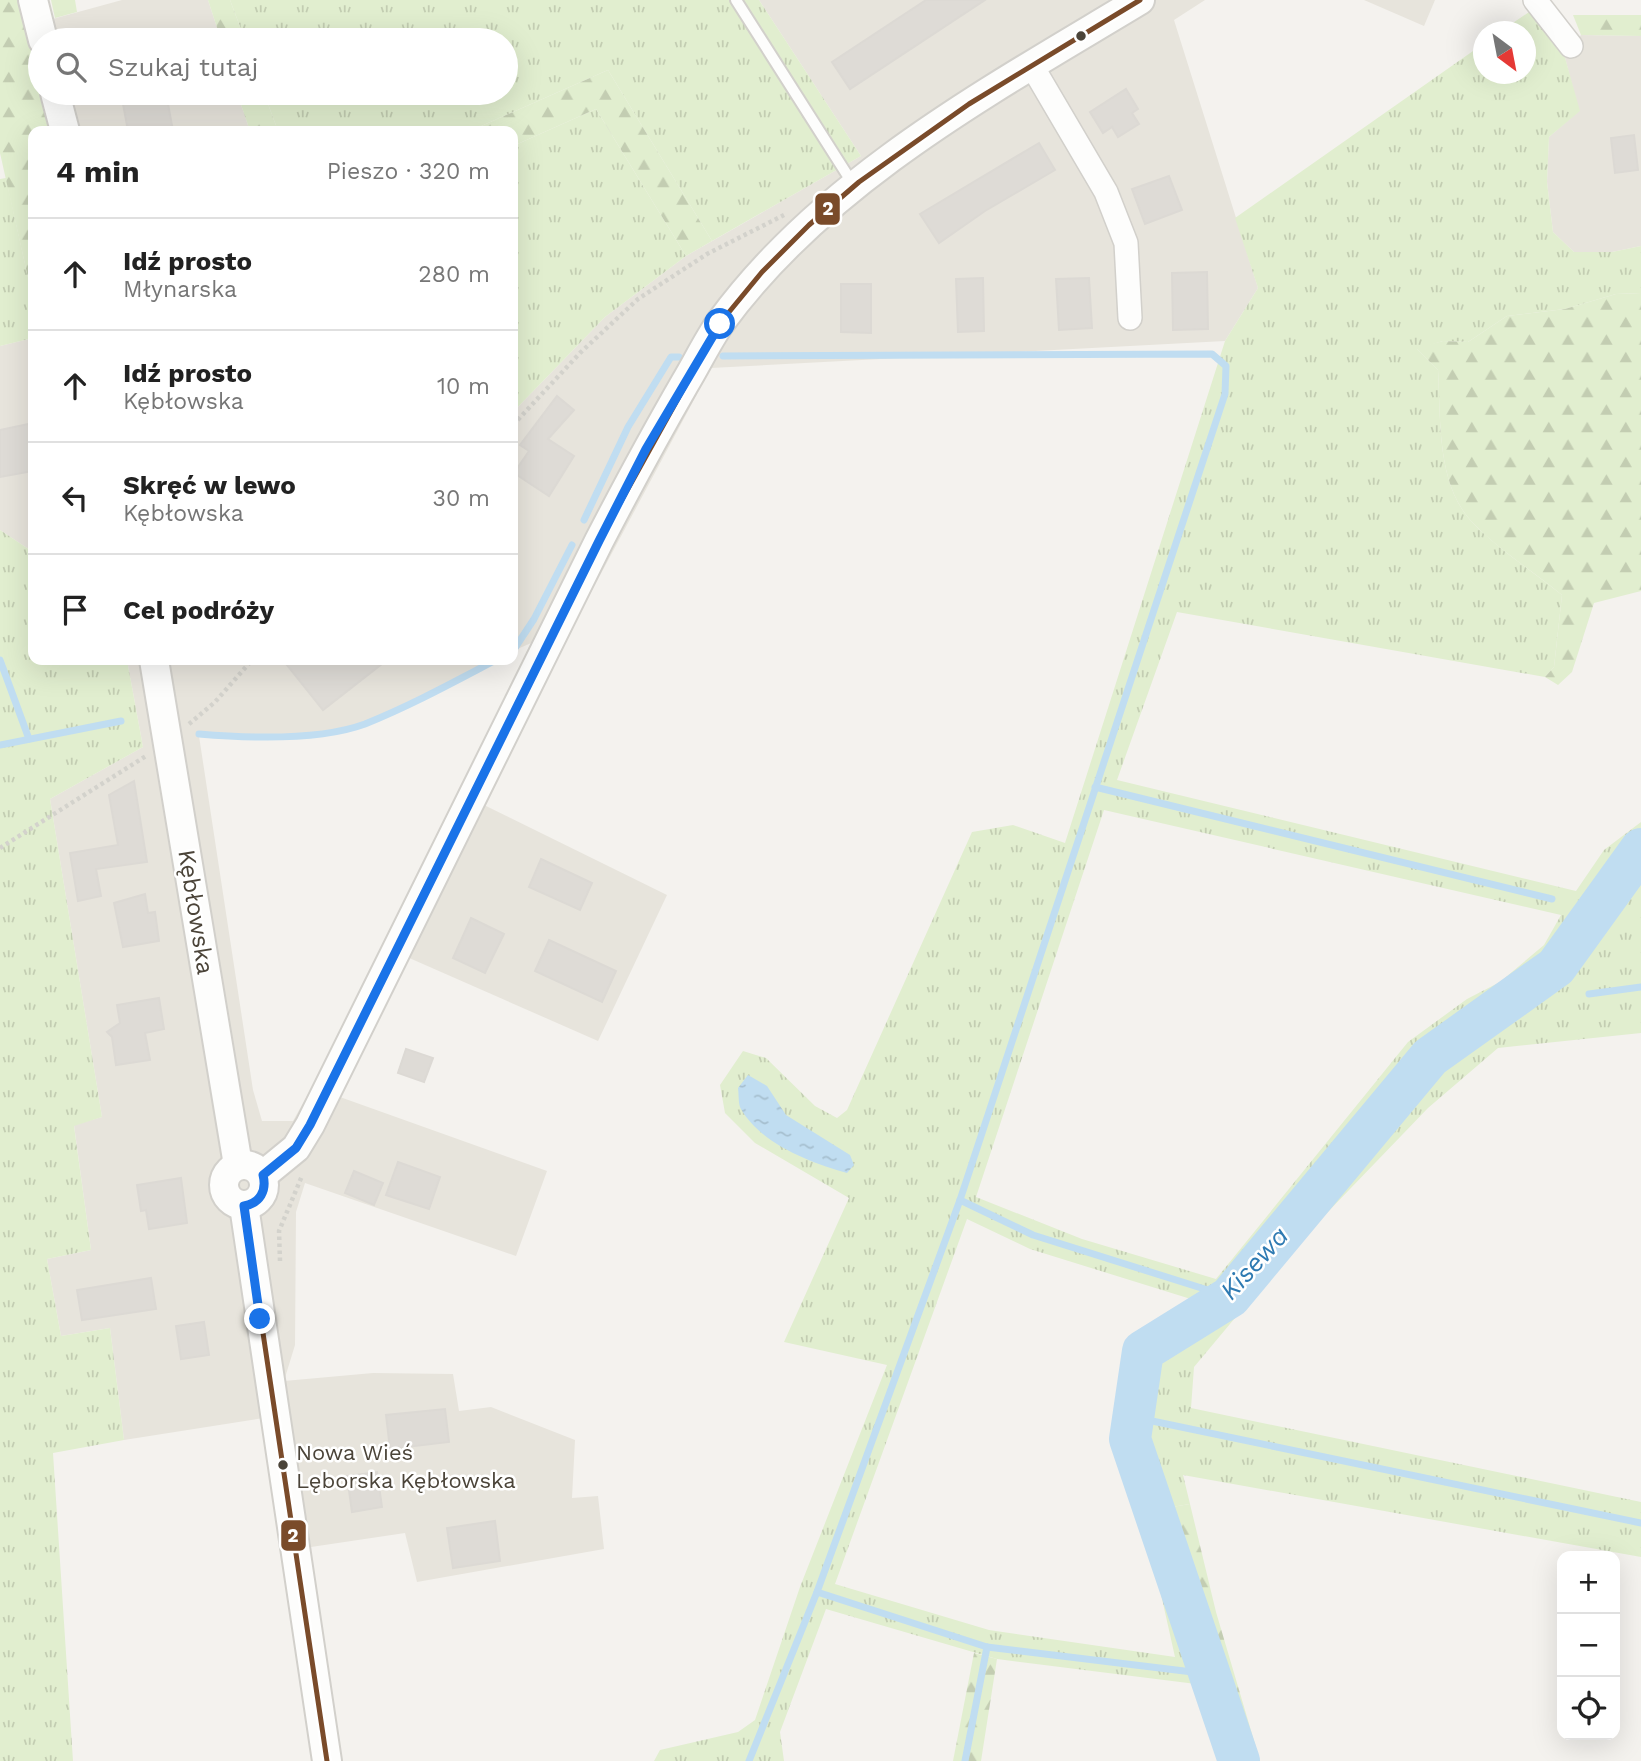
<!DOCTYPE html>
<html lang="pl">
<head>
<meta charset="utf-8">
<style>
  body { margin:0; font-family:"Work Sans",sans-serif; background:#f2f2f2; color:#222 }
  .controls { position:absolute; right:21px; bottom:21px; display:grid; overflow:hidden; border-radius:14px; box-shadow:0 7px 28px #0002 }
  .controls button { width:63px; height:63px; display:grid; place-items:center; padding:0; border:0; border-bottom:2px solid #e0e0e0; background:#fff; color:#222; font:35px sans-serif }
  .compass { position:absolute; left:1473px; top:21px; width:63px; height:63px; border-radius:50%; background:#fff; box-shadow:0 7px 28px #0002; rotate:148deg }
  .stop { position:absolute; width:21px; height:21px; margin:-16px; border:5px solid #1a73e8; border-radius:50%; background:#fff }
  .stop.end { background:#1a73e8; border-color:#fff; box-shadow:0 2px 7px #0008 }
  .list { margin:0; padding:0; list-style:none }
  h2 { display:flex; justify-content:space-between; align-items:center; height:91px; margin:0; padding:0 28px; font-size:30px }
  h2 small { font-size:23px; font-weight:400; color:#767676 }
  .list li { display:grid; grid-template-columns:46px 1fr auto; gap:21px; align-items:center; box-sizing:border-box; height:112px; padding:0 28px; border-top:2px solid #e0e0e0 }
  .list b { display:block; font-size:26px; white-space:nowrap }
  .list p { margin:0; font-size:23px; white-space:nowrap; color:#767676 }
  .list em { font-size:23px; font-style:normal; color:#767676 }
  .icon { flex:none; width:38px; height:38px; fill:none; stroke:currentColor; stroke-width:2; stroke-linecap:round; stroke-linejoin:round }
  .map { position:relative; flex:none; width:1641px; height:1761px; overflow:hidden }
  .search { position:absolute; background:#fff; box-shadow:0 7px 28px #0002; left:28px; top:28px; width:490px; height:77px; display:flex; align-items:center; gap:18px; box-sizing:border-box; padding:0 24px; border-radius:38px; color:#767676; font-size:26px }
  .panel { position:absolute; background:#fff; box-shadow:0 7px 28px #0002; left:28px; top:126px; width:490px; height:539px; border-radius:14px }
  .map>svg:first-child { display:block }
</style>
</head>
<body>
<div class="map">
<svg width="1641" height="1761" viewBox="0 0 1641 1761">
  <defs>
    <pattern id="grass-tufts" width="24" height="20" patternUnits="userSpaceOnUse" patternTransform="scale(1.75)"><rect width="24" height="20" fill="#e1eecf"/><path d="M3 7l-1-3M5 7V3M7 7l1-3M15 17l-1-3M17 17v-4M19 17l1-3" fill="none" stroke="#c3cdb2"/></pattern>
    <pattern id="forest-firs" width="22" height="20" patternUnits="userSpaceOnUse" patternTransform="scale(1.75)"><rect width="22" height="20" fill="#e1eecf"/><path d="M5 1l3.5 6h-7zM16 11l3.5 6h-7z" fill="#c3cdb2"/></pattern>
    <pattern id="water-ripples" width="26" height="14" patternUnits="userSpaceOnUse" patternTransform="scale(1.75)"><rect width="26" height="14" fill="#c0ddf1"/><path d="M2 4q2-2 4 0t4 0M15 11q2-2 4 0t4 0" fill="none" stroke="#a6bfcf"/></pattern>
  </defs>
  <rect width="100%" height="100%" fill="#f4f2ee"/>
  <g fill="#e7e4dc">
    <polygon points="122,0 208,0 221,40 40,40 40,81 27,26"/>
    <polygon points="759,0 1205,0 1174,20 1258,288 1225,341 711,368 574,624 513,651 513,412 605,317 686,256 861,156"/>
    <polygon points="1364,0 1435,0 1424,26"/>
    <polygon points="1581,35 1641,36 1641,246 1612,252 1574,252 1553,232 1547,182 1549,137 1579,111 1564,54"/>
    <polygon points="43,93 237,93 250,131 53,131"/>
    <polygon points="33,338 33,552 0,530 0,346"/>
    <polygon points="127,660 495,660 363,725 301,735 199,736 253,1090 262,1121 293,1121 312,1087 547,1171 516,1256 305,1183 296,1212 295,1345 284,1381 373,1373 453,1374 459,1411 491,1407 575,1440 572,1498 598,1496 604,1549 417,1582 405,1533 311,1547 289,1414 124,1440 110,1328 61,1336 47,1259 91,1250 74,1125 102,1117 50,799 143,747"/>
    <polygon points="484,805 667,895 598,1041 407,957"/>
  </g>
  <g fill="url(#grass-tufts)" fill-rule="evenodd">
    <polygon points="230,0 759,0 861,156 712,241 608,70 470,131 278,131 264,93 506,93 506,40 245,40"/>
    <path d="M1532,10l32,44 16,57 -31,26 -2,45 6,50 21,20h38l29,-6v47l-25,1 -51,15 -58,7 -39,26 -25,-1 -26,8 21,21c3,50 -2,116 36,154 23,24 61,49 88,71l-8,72 -9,10 -368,-65 -60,168 459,111 28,-41 37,-28v211l-143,15 -70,60 -131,136 -103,123 -3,41 450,94v55l-458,-82 7,29 -36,6 42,174 -199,-25 -171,-50 -46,123 4,29h-130l6,-11 78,-18 17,-12 45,-133 87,-222 -103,-23 65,-144 -94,-55 -30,-30 -5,-28 23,-34 23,7 49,48 22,12 10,-8 125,-278 41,-7 52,18 160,-502 33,-53 -23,-70 248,-174 1,30h42v-42l-25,-1zM1104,810l457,105 -17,30 -44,37 -33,17 -59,43 -192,237 -134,-40 -106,-42zM967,1219l63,30 164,51 -51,40 -22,36 -4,73 23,51 35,157 -186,-27 -154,-46z"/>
    <polygon points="596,109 686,256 605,317 513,412 513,146"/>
    <polygon points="6,178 33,300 33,338 0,346 0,179"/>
    <polygon points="0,530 33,552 33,660 127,660 143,747 50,799 102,1117 74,1126 91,1250 47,1259 61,1336 110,1328 124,1440 53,1453 73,1761 0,1761"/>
  </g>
  <g fill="url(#forest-firs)">
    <polygon points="0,0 19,0 53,131 33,131 33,300 0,153"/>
    <polygon points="51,0 75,0 77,12 55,18"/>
    <polygon points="208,0 230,0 245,40 221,40"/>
    <polygon points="1573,15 1641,15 1641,36 1581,35"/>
    <polygon points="608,70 712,241 686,256 596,109 513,146 513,131 470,131"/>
    <polygon points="237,93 264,93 278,131 250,131"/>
    <path d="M1641,293v298l-47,12 -22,69 -14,13 -13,-8 9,-10 8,-72c-28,-23 -63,-45 -88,-71 -38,-38 -33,-104 -36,-154l-22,-22 27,-7 25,1 39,-26 58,-7 51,-15z"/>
    <polygon points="1190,1504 1216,1612 1260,1761 1221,1761 1196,1684 1154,1510"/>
    <polygon points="974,1653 997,1659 981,1761 953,1761"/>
  </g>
  <path fill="url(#water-ripples)" d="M748,1075l19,11 19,29 64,40 4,10 -7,8c-36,-10 -86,-29 -106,-64 -3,-5 -2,-14 -3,-21z"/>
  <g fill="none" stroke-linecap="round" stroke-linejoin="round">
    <g stroke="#c0ddf1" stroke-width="7">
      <polyline points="723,356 1212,354 1226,366 1225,394 960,1200 817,1592 749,1761"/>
      <polyline points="584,520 628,427 671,357 679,357"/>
      <polyline points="513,651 534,619 572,545"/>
      <polyline points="0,660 29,739"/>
      <path d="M199,734c48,4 120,7 166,-10 45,-18 89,-42 131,-64"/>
      <polyline points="0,745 121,721"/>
      <polyline points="1095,787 1552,899"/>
      <polyline points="1589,994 1641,987"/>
      <polyline points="960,1200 1033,1235 1230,1297"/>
      <polyline points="1133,1417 1641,1523"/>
      <polyline points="817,1592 987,1647 1209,1674"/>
      <polyline points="965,1761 987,1647"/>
    </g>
    <polyline stroke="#c0ddf1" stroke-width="42" points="1239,1761 1130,1439 1143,1351 1230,1297 1430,1057 1556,967 1641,849"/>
  </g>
  <g fill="#dedbd6" stroke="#dcd9d4" stroke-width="2">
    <polygon points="926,0 985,0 850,89 832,62"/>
    <polygon points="1126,89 1138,109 1132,113 1139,124 1118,137 1112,127 1103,133 1090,112"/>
    <polygon points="121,93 166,93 173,131 128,131"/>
    <polygon points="1634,135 1638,170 1615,173 1611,138"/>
    <polygon points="1039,143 1055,170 985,211 939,243 920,214"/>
    <polygon points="1169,176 1182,210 1145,224 1132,189"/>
    <polygon points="1207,272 1208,329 1173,330 1172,273"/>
    <polygon points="983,278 984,331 958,332 956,279"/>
    <polygon points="1089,278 1092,328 1059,330 1056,279"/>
    <polygon points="841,284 871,284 871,333 841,332"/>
    <polygon points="557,396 574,410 548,439 574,456 549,496 514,473 529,451 520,445"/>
    <polygon points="33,423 33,471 0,477 0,430"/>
    <polygon points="283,660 387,660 323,710"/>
    <polygon points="134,781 147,862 96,869 101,896 78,901 70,853 118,845 109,795"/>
    <polygon points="541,859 592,883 580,910 529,887"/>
    <polygon points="145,894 148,913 155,912 159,941 123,947 114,903"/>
    <polygon points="471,918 504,934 485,973 453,958"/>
    <polygon points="549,940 616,971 602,1002 535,971"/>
    <polygon points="159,998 164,1029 145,1033 150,1060 116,1065 112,1037 107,1032 120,1023 117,1005"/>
    <polygon points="406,1049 433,1058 424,1082 398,1073"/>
    <polygon points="398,1162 440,1177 429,1209 386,1195"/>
    <polygon points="354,1171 383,1183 374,1205 345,1193"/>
    <polygon points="181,1178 187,1223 149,1229 146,1210 141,1211 137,1185"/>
    <polygon points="151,1278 156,1309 82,1320 77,1290"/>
    <polygon points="204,1322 209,1355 181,1359 176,1326"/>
    <polygon points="445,1409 449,1442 390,1449 386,1415"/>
    <polygon points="377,1472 382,1507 352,1512 347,1476"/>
    <polygon points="495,1521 500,1561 453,1568 447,1528"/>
  </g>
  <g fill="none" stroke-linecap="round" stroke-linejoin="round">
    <g stroke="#d2d0cb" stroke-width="14">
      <polyline id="service" points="736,0 853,184"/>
    </g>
    <g stroke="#d2d0cb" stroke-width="26">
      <g id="minor">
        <polyline points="1535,0 1571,46"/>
        <polyline points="1032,66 1106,192 1126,243 1130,318"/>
      </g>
    </g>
    <g stroke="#d2d0cb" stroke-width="32">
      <g id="tertiary">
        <polyline points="33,0 43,40"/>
        <polyline points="55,93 65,131"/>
        <polyline points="154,660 238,1165"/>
        <circle cx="244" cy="1185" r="20"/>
        <path d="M263,1175l33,-27 14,-23 289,-584c28,-54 56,-106 86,-158 12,-20 22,-41 35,-60 104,-143 271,-233 420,-323"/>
        <polyline points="244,1206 327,1761"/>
      </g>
    </g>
    <g stroke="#d3d2cc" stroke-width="4.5" stroke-dasharray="3.5 3.5" stroke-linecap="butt">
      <polyline points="513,425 580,353 638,299 707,254 784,215"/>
      <polyline points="189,724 215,702 252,660"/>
      <polyline points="0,848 146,756"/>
      <polyline points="280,1261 279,1231 302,1176"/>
    </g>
    <use href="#service" stroke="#fdfdfc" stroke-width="10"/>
    <use href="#minor" stroke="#fdfdfc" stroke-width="23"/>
    <use href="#tertiary" stroke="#fdfdfc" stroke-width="28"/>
    <g stroke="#fff" stroke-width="10">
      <g id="bus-1">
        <polyline points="263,1175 296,1148 310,1125 599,541 720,323 762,272 809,225 859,182 969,104 1140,0"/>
        <polyline points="244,1206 327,1761"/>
      </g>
    </g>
    <use href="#bus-1" stroke="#7a4b2a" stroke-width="5"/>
  </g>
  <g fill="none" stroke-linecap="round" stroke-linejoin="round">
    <path stroke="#1a73e8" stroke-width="9" d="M260,1319l-16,-113c16,-3 23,-15 19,-31l33,-27 14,-23 289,-584 47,-92 74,-125"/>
  </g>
  <g fill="#4b4439" stroke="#fff" stroke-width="2.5">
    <circle cx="1081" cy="36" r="6"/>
    <circle cx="283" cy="1465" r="6"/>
  </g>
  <g text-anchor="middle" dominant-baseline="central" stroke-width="5" stroke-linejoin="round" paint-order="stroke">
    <g font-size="22" fill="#4b4439" stroke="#fff" text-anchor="start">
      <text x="296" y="1452">Nowa Wieś<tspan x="296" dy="28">Lęborska Kębłowska</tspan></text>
    </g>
    <g font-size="24" fill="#4b4439" stroke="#fff">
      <text transform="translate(196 912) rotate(81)">Kębłowska</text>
    </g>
    <g font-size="26" font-style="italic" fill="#2e7ab2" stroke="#fff">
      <text transform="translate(1254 1263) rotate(-48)">Kisewa</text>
    </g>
  </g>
  <g stroke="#fff" stroke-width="2.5">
    <rect x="814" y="192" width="27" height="34" rx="7" fill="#7a4b2a"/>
    <rect x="280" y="1519" width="27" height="33" rx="7" fill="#7a4b2a"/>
  </g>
  <g font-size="19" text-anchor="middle" font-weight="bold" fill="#fff">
    <text x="828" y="215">2</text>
    <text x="293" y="1542">2</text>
  </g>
</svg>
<div class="controls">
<button>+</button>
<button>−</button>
<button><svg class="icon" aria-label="locate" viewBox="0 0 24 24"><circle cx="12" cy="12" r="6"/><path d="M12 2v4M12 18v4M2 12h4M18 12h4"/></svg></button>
</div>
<svg class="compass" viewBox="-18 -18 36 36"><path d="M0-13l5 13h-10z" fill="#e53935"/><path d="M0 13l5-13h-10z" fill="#767676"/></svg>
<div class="stop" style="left:720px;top:324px"></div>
<div class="stop end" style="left:260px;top:1319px"></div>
<div class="search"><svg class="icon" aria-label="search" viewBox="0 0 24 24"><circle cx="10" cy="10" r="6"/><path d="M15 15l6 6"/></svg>Szukaj tutaj</div>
<section class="panel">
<h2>4 min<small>Pieszo · 320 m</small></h2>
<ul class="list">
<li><svg class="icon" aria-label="ahead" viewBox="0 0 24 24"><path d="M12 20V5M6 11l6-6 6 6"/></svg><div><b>Idź prosto</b><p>Młynarska</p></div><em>280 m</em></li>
<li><svg class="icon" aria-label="ahead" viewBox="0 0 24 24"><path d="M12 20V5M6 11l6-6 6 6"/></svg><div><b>Idź prosto</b><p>Kębłowska</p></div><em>10 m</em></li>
<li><svg class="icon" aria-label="left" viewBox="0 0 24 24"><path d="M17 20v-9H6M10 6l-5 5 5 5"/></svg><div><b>Skręć w lewo</b><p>Kębłowska</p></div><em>30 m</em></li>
<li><svg class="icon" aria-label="arrive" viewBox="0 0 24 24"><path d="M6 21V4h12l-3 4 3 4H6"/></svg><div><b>Cel podróży</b></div></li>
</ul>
</section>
</div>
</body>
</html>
